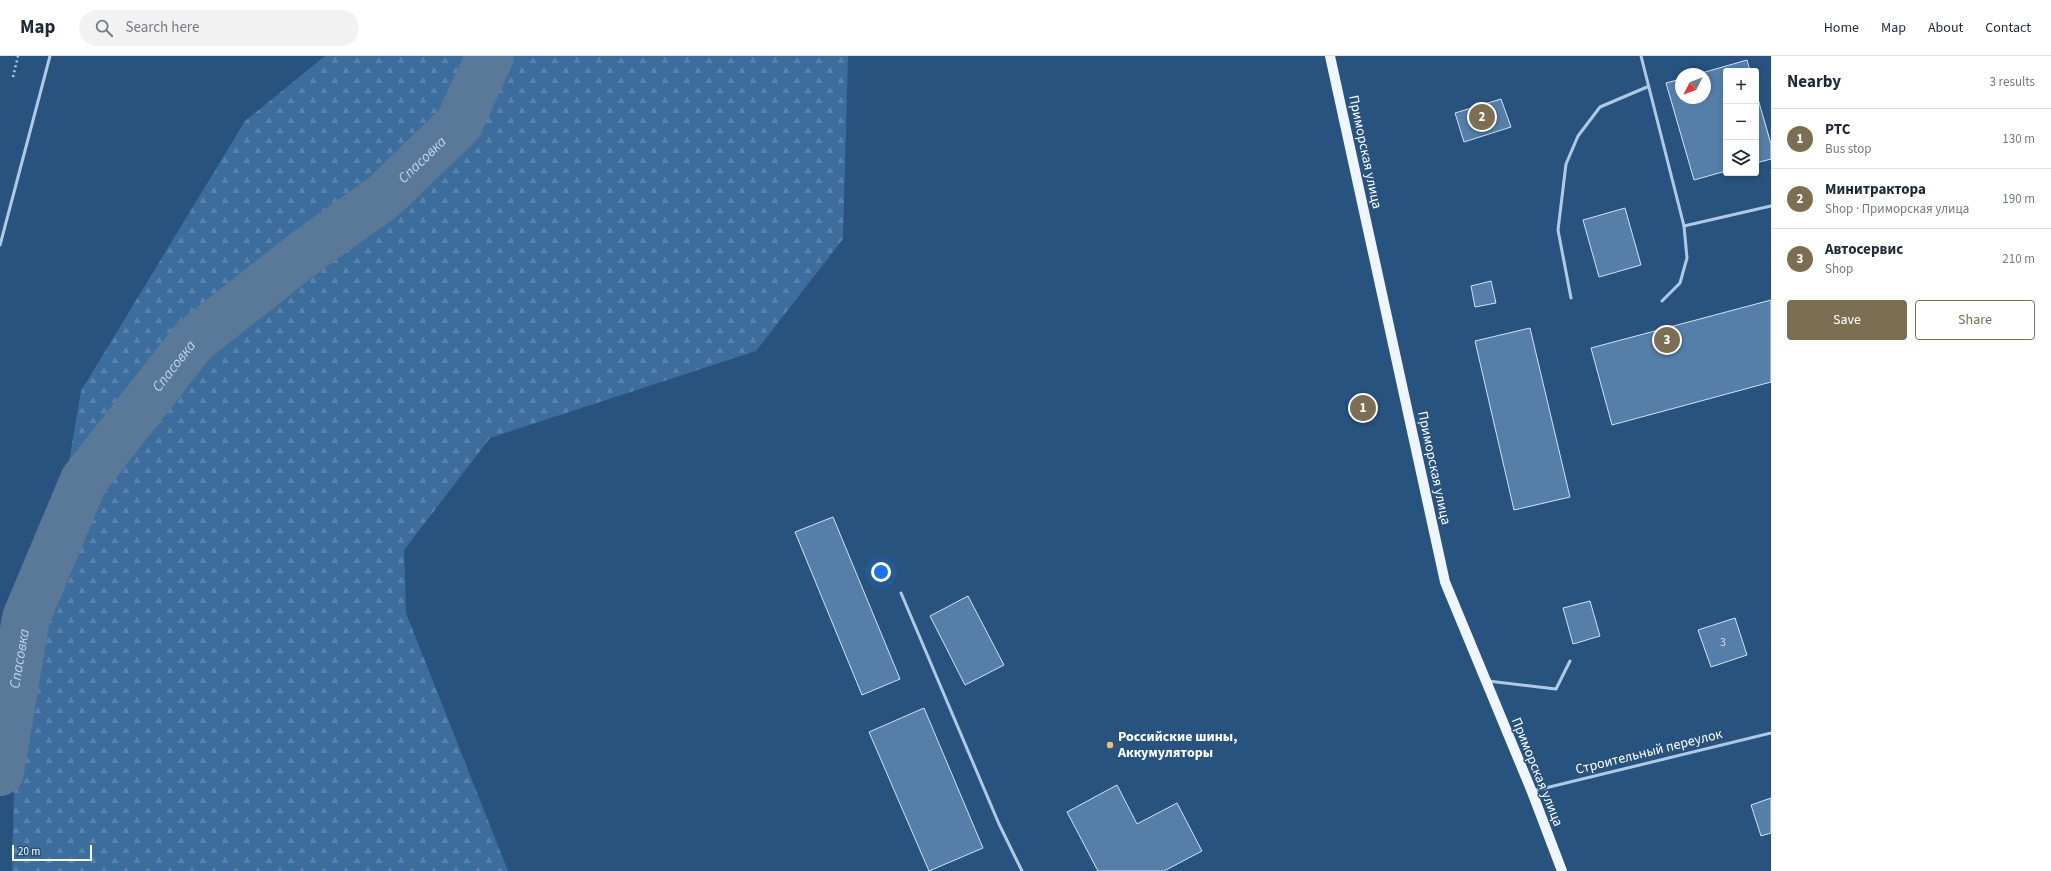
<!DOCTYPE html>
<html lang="en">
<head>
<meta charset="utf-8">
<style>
  body { margin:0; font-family:"Source Sans 3",sans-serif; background:#f2f2f3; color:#1f2937 }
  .controls { position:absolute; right:12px; top:12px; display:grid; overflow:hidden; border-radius:4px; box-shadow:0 2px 6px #0003 }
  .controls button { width:36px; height:36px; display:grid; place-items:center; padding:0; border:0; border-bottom:1px solid #e0e1e3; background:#fff; color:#1f2937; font:20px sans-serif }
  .compass { position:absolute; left:1675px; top:12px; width:36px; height:36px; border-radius:50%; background:#fff; box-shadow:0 2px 6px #0003; rotate:228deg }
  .scale { position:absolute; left:12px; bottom:10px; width:80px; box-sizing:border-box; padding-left:4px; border:2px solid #fff; border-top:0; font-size:11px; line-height:14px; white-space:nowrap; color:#fff; -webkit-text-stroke:3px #28537f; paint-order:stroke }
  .you { position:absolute; left:881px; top:516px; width:14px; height:14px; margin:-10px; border:3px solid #fff; border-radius:50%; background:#1a73e8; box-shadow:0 0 0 6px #1a73e833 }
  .badge { display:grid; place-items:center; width:26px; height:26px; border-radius:50%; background:#7b6e53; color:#fff; font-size:13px; font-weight:700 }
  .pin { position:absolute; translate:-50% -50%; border:2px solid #fff; box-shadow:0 1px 4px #0006 }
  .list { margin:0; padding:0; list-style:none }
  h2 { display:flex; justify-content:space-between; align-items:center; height:52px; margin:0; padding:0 16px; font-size:17px }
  h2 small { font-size:13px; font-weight:400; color:#747a83 }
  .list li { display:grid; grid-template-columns:26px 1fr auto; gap:12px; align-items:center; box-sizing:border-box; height:60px; padding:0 16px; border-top:1px solid #e0e1e3 }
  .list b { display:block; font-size:15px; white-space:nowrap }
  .list p { margin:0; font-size:13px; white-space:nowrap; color:#747a83 }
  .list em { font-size:13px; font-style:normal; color:#747a83 }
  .actions { display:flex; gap:8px; padding:12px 16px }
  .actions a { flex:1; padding:9px 0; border:1px solid #7b6e53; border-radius:4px; text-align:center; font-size:14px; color:#7b6e53 }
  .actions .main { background:#7b6e53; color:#fff }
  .icon { flex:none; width:22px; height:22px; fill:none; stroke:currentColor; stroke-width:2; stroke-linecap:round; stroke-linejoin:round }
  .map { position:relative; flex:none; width:1771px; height:815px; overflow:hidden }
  header { display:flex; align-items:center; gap:24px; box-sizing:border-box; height:56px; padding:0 20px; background:#fff; border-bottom:1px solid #e0e1e3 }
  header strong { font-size:19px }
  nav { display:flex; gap:22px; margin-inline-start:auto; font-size:14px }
  .search { width:280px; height:36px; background:#f2f2f3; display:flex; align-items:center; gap:10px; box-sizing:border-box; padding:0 14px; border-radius:22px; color:#747a83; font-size:15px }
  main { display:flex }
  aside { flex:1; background:#fff }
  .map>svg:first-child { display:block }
</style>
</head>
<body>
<header>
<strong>Map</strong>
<div class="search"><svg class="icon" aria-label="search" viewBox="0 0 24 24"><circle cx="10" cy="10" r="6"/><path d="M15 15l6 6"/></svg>Search here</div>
<nav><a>Home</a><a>Map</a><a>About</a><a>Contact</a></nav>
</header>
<main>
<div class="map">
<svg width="1771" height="815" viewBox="0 0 1771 815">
  <defs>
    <pattern id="forest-firs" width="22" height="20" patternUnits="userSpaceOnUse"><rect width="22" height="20" fill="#3d6d9c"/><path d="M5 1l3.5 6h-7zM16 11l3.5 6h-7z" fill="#5a83ab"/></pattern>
  </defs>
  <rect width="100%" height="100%" fill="#28537f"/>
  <polygon fill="url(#forest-firs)" points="325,0 848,0 843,183 756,295 490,382 404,494 406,557 508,815 12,815 14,731 81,335 245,65"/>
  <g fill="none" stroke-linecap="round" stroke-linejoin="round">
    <path stroke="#5a7897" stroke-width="48" id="s1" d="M0,716l26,-154 58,-138 110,-140 112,-88 77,-55 76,-73 31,-68"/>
  </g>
  <g fill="#557fa9" stroke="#d2e3f4">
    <polygon points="1747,4 1750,15 1726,15 1726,115 1694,124 1666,27 1681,23 1681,42 1705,42 1705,18 1698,18"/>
    <polygon points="1756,36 1771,88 1771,103 1756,107"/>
    <polygon points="1501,43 1511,71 1464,86 1455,57"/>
    <polygon points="1625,152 1641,209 1599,221 1583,164"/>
    <polygon points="1491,225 1496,247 1475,251 1471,230"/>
    <polygon points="1771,244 1771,326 1612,369 1591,292"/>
    <polygon points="1530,272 1570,441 1514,454 1475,285"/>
    <polygon points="833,461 900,623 862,639 795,476"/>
    <polygon points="968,540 1004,609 965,629 930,560"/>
    <polygon points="1590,545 1600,580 1573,588 1563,552"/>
    <polygon points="1735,562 1747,599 1711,611 1698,574"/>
    <polygon points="924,652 983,792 929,815 869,676"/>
    <polygon points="1117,729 1137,768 1177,747 1202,795 1164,815 1098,815 1067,756"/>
    <polygon points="1771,742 1771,777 1761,780 1751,749"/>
  </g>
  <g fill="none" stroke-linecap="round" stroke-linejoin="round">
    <polyline stroke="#afcae5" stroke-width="2.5" stroke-dasharray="2 3" stroke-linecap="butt" points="13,21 18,0"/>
    <g stroke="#afcae5" stroke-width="3">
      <polyline points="1641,0 1684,170 1687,202 1680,227 1662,245"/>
      <polyline points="1684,170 1771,150"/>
      <polyline points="0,189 50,0"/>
      <polyline points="1571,242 1558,174 1566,108 1578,80 1600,51 1647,31"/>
      <polyline points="901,537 999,768 1022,815"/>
      <polyline points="1488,625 1556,633 1570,605"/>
      <polyline points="1533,735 1771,677"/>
    </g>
    <polyline stroke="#eff5fd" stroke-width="10" points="1330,0 1445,526 1532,736 1562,815"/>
  </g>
  <circle fill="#ecc376" stroke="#28537f" stroke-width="1.5" cx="1110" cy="689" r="4"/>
  <g text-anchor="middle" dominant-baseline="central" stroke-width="3" stroke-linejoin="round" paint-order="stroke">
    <g font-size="12" fill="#d4dfea">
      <text x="1723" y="586">3</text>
    </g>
    <g font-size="14" fill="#fff" stroke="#28537f">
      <text transform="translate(1365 96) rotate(78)">Приморская улица</text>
      <text transform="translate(1434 412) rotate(78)">Приморская улица</text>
      <text transform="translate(1649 696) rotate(-14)">Строительный переулок</text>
      <text transform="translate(1537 716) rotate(68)">Приморская улица</text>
    </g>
    <g font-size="14" font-weight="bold" fill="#fff" stroke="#28537f" text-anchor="start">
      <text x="1118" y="681">Российские шины,<tspan x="1118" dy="16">Аккумуляторы</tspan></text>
    </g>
    <g font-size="15" font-style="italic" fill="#bad4ed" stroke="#28537f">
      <text stroke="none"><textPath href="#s1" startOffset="775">Спасовка</textPath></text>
      <text stroke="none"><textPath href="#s1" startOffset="451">Спасовка</textPath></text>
      <text stroke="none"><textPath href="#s1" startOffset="115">Спасовка</textPath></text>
    </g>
  </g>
</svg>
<div class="controls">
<button>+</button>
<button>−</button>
<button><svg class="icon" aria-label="layers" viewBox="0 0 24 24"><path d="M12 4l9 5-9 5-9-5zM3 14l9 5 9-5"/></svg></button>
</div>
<svg class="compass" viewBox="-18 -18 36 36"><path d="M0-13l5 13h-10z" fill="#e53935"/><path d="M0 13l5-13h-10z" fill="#747a83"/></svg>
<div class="scale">20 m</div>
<div class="you"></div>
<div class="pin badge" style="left:1363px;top:352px">1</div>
<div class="pin badge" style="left:1482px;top:61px">2</div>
<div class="pin badge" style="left:1667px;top:284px">3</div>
</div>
<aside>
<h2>Nearby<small>3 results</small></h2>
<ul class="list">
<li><span class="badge">1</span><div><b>РТС</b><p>Bus stop</p></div><em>130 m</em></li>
<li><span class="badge">2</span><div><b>Минитрактора</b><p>Shop · Приморская улица</p></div><em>190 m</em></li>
<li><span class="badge">3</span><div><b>Автосервис</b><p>Shop</p></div><em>210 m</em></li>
</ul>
<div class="actions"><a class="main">Save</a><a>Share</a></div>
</aside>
</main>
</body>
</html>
